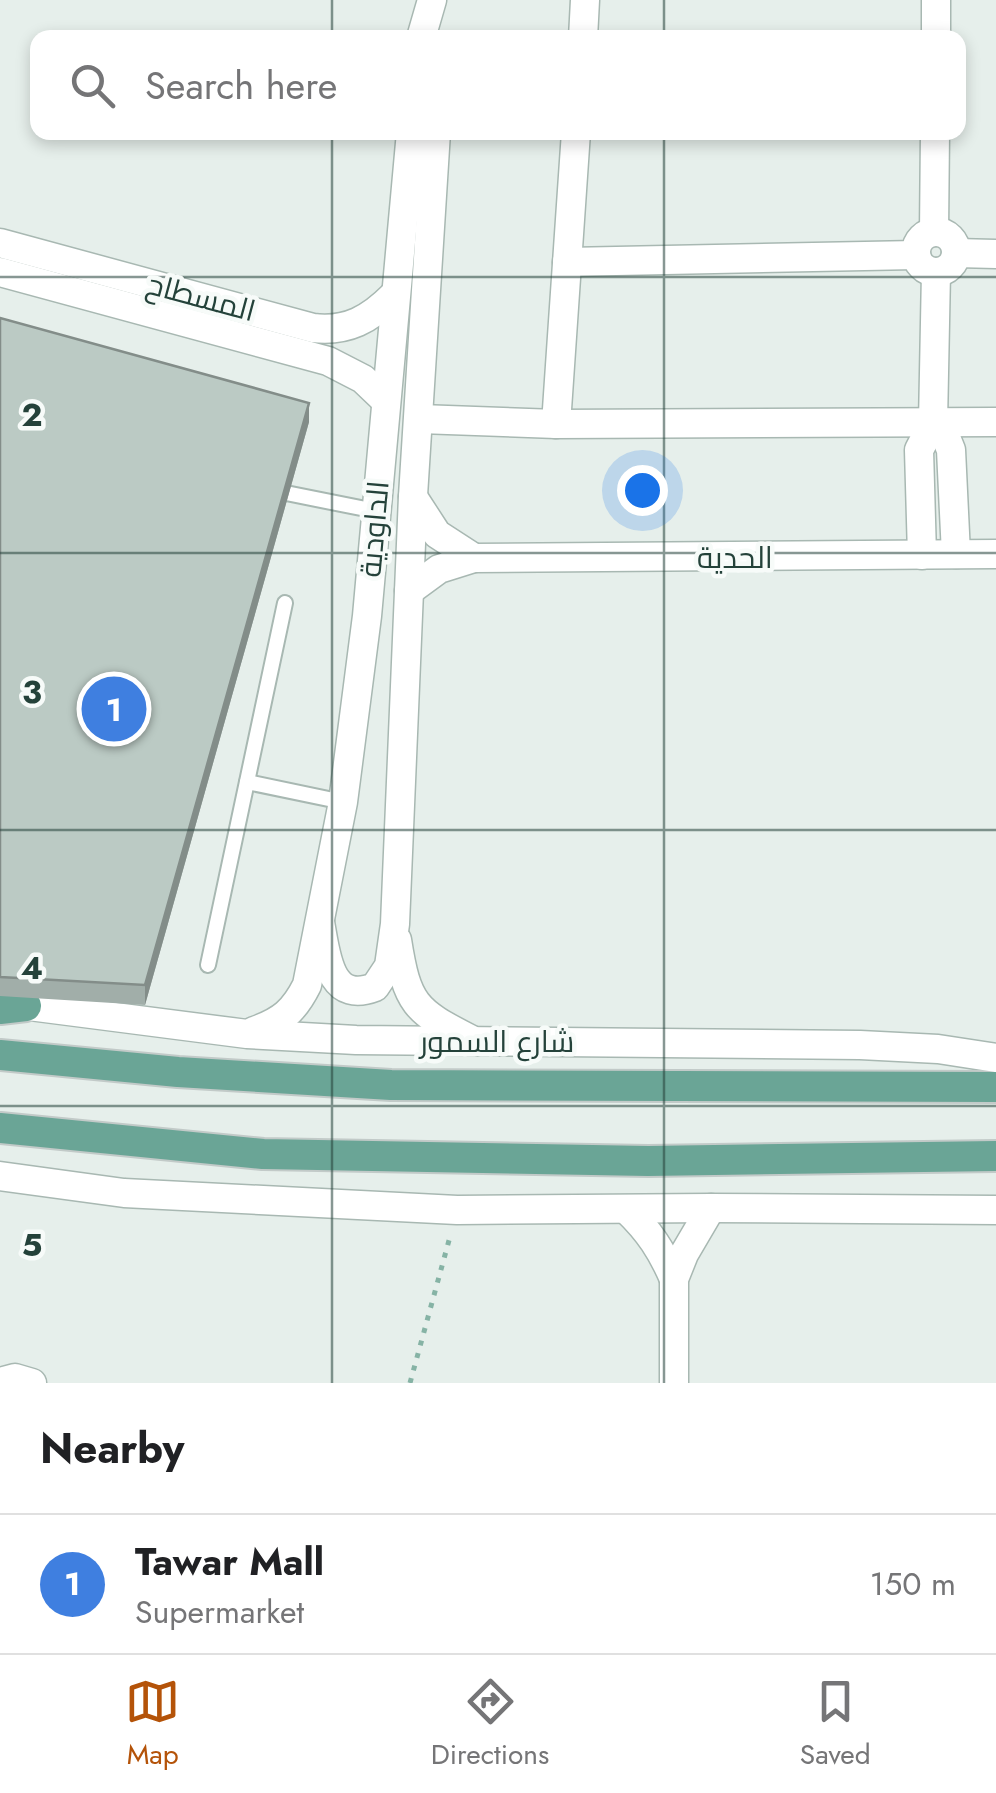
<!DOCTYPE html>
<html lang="en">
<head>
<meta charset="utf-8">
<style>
  body { margin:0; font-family:Jost,Cairo,sans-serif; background:#f6f6f6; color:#202124 }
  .you { position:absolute; left:642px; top:490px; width:35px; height:35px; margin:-25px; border:8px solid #fff; border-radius:50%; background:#1a73e8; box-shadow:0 0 0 15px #1a73e833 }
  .badge { display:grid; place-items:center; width:65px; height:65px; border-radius:50%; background:#b45309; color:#fff; font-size:32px; font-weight:700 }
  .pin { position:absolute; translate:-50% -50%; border:5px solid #fff; box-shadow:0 2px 10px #0006 }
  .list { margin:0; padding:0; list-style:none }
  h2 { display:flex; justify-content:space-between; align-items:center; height:130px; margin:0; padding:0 40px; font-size:42px }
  h2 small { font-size:32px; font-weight:400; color:#757577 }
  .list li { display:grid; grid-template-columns:65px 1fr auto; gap:30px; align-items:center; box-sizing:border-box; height:140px; padding:0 40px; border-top:2px solid #e0e0e0 }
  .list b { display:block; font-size:38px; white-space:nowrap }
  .list p { margin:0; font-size:32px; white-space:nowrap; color:#757577 }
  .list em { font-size:32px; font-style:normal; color:#757577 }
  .icon { flex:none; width:55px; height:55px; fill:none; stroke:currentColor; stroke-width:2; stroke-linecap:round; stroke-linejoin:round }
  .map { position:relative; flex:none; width:996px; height:1383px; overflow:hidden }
  .search { position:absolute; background:#fff; box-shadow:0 5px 15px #0003; left:30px; right:30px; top:30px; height:110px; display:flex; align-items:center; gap:25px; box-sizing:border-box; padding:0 35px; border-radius:20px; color:#757577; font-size:38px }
  .sheet { height:270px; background:#fff }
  nav { display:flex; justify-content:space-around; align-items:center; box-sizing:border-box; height:140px; border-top:2px solid #e0e0e0; background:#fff; font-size:28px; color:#757577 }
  nav a { display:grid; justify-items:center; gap:5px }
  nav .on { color:#b45309 }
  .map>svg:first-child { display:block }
</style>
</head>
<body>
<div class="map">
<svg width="996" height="1383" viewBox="0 0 996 1383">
  <rect width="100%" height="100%" fill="#e6efeb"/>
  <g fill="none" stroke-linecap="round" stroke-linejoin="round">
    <g stroke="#a8b8b2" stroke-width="18">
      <g id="service">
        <polyline points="286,493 376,511"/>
        <polyline points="247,782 343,802"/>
        <polyline points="208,965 285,603"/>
      </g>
    </g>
    <g stroke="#a8b8b2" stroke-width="31">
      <g id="minor">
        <polyline points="421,38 432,0"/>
        <polyline points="583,38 585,0"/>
        <polyline points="936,38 936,0"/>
        <polyline points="934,232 935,132"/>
        <circle cx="936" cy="252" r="20"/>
        <path d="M0,243l313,85c35,4 57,-9 81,-33"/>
        <polyline points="956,253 996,254"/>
        <polyline points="567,262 916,255"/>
        <polyline points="0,272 328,361 363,379 385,400"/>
        <polyline points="420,419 556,424 996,422"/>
        <polyline points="933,423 947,440 951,450 956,554"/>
        <polyline points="556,424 576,132"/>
        <polyline points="413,497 437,534 474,558"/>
        <polyline points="922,555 919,450 933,423 936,272"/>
        <polyline points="409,591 439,569 474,558 996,554"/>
        <path d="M320,922c6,32 9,83 55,65l14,-21 6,-42 18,-428 23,-364"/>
        <path d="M397,940c10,64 18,71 73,99"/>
        <polyline points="6,1003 247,1034 356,1040 860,1045 938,1049 996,1058"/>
        <path d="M254,1031c28,-10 40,-20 53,-46l36,-183 24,-186 44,-484"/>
        <polyline points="0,1176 124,1193 457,1210 711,1208 996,1210"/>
        <path d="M627,1210c22,21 35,41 47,69"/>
        <polyline points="0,1382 15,1378 32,1383"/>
        <polyline points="674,1383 674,1279 684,1254 711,1208"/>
      </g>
    </g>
    <g stroke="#c2cac8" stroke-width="34">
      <g id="primary">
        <polyline points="0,1009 26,1006"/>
        <polyline points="0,1055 178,1072 391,1085 996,1087"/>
        <polyline points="0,1128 263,1154 648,1161 996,1156"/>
      </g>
    </g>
    <polyline stroke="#86b3a5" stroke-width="5" stroke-dasharray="5 8" stroke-linecap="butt" points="410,1383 451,1233"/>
    <use href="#service" stroke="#fff" stroke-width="14"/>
    <use href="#minor" stroke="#fff" stroke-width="28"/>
    <use href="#primary" stroke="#6aa596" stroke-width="30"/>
  </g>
  <polygon fill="#a1aea9" points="0,318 309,422 145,1005 0,996"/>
  <polygon fill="#838d89" points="309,403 309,422 145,1005 145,985"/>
  <polygon fill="#bbcac4" stroke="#838d89" stroke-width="2.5" points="0,318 309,403 145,985 0,977"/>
  <path fill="none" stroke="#24423a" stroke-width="2.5" stroke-opacity="0.55" d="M332,0v38M664,0v38M332,132v1251M664,132v1251M0,277h996M0,553h996M0,830h996M0,1106h996"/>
  <g text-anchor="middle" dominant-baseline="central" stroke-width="9" stroke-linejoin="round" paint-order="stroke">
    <g font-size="30" fill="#24423a" stroke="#f7fbf9">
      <text transform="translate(201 297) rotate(15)">المسطاح</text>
      <text transform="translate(374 529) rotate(-85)">الداودية</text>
      <text x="735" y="557">الحدية</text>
      <text x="497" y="1041">شارع السمور</text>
    </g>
  </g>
  <g font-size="32" text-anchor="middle" font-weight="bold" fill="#24423a" stroke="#f7fbf9" stroke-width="9" stroke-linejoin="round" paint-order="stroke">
    <text x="32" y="426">2</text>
    <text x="32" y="703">3</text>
    <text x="32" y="979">4</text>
    <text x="32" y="1256">5</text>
  </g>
</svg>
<div class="you"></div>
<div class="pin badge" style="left:114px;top:709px;background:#3f7fe0">1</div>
<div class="search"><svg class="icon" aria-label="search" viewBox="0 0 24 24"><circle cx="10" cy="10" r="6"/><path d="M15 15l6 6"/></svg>Search here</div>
</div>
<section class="sheet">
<h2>Nearby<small></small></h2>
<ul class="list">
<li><span class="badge" style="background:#3f7fe0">1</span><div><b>Tawar Mall</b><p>Supermarket</p></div><em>150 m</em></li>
</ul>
</section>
<nav>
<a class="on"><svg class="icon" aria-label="map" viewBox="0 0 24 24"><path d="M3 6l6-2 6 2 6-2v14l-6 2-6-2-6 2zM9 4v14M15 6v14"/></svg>Map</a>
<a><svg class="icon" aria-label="directions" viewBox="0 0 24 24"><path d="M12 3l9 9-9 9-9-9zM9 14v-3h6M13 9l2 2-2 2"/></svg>Directions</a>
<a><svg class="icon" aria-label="saved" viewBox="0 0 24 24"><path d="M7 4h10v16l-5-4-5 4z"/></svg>Saved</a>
</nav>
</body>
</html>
